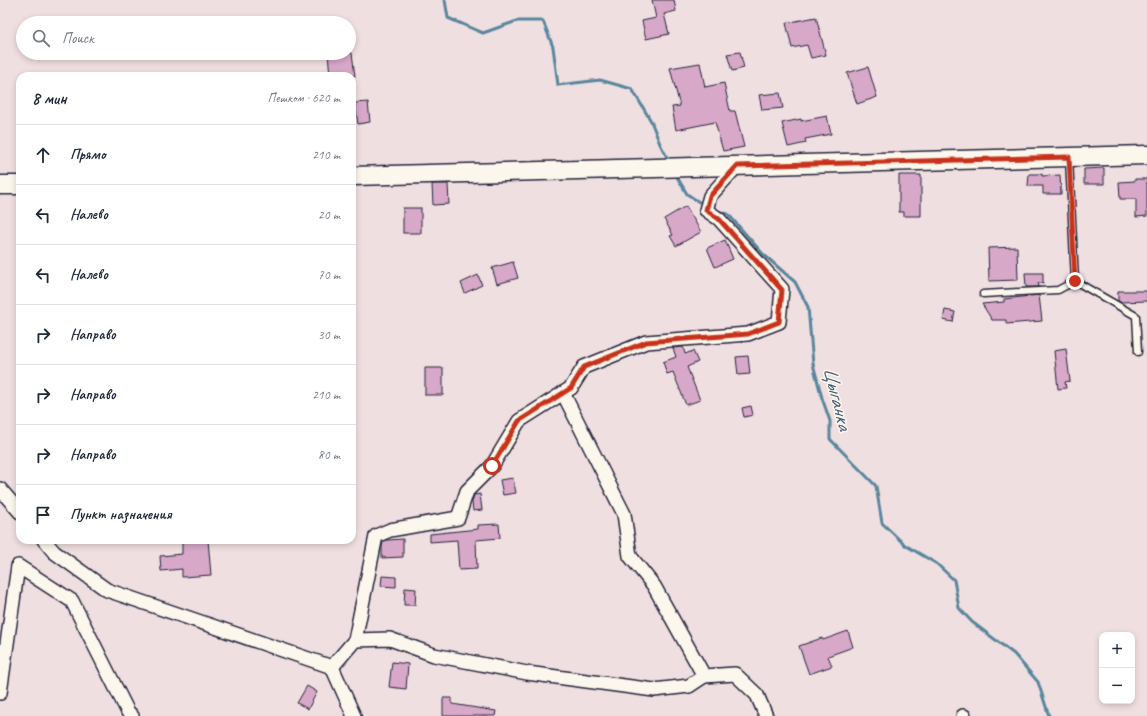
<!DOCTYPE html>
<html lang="ru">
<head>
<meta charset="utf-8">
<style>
  body { margin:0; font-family:Caveat,sans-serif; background:#f6f6f7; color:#1f2937 }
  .controls { position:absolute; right:12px; bottom:12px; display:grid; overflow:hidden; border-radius:8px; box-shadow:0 2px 6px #0003 }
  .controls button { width:36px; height:36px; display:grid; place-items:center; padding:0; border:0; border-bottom:1px solid #e0e1e3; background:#fff; color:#1f2937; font:20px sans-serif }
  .stop { position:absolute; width:12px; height:12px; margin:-9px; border:3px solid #c8321e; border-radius:50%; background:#fff }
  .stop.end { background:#c8321e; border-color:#fff; box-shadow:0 1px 4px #0008 }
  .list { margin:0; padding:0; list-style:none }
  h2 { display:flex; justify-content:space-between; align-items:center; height:52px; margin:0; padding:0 16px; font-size:17px }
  h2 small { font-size:13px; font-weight:400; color:#747a83 }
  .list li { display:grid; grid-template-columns:26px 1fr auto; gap:12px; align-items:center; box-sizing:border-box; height:60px; padding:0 16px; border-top:1px solid #e0e1e3 }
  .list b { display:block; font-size:15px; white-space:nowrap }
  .list em { font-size:13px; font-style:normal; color:#747a83 }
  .icon { flex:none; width:22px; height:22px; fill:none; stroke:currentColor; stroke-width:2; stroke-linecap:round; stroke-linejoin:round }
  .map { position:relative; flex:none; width:1147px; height:716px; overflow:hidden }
  .search { position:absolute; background:#fff; box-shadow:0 2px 6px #0003; left:16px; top:16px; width:340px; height:44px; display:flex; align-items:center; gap:10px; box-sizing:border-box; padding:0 14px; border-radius:22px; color:#747a83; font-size:15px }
  .panel { position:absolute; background:#fff; box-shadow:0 2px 6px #0003; left:16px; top:72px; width:340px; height:472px; border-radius:12px }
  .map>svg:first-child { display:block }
</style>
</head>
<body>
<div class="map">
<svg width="1147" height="716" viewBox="0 0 1147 716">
  <rect width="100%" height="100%" fill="#f0dfe1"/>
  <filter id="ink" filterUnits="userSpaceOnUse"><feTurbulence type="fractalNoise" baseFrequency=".025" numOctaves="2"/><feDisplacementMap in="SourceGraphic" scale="8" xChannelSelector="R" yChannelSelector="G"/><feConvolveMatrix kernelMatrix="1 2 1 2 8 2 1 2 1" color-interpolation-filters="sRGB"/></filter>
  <g filter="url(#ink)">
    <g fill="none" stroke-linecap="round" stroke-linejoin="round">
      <g stroke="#59869d" stroke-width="3">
        <polyline points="445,0 448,18 483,33 517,21 543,21 553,47 558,85 600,80 632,89 651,121 660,144 668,159"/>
        <polyline points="677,177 687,194 699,202"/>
        <polyline points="718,211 728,214 763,254 795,282 808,307 813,364 822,398 830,421 830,439 876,486 882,523 905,545 937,564 954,580 959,608 972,622 1014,654 1038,682 1049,716"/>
      </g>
    </g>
    <g fill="#d8a8c8" stroke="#22223b">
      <polygon points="652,0 674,0 676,11 664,14 669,34 646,39 642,21 656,18"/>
      <polygon points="816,17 826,55 811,58 807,45 792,48 786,23"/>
      <polygon points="740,52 744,68 732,71 727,54"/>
      <polygon points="328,53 352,53 355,76 330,76"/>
      <polygon points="700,63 705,87 724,83 730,111 735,111 744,147 723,151 715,122 676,130 672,107 680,106 670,68"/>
      <polygon points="868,67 877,97 857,104 847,73"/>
      <polygon points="780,93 783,108 762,110 759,95"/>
      <polygon points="368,102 370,122 358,124 355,103"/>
      <polygon points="827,116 831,134 805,139 806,143 788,147 782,123 801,119 801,121"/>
      <polygon points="1104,168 1104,184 1084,184 1084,169"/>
      <polygon points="1029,174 1042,174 1042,176 1060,175 1061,194 1043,194 1043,186 1028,186"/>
      <polygon points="899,175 921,175 921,216 904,216 904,212 899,212"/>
      <polygon points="1135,179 1147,179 1147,216 1136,217 1136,199 1120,199 1119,182 1135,181"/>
      <polygon points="432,184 448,184 449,204 433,205"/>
      <polygon points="686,206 701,232 676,246 670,236 673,235 664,219"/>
      <rect x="403" y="208" width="18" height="25"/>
      <polygon points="725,240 733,259 715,267 707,248"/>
      <polygon points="1017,247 1018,280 989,281 988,248"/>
      <polygon points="513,262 518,278 497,284 492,268"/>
      <polygon points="1025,273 1043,273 1043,283 1038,283 1039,287 1026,287"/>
      <polygon points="478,275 482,285 465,293 461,283"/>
      <polygon points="1118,291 1147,291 1147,301 1120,302 1118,301"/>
      <polygon points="1039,295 1042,321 1006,324 1006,320 992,320 982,304 1004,302 1004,299"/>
      <polygon points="945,310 955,312 953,322 943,320"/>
      <polygon points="683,347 685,354 693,351 698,362 687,367 700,400 686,405 673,372 667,374 663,362 676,357 673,348"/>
      <polygon points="1066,349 1070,381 1065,382 1066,388 1058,389 1054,351"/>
      <polygon points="748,356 750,374 738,375 736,357"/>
      <rect x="425" y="368" width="18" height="27"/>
      <polygon points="751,406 753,415 744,417 742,408"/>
      <polygon points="513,478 516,493 503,495 500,480"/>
      <polygon points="480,494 482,510 473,511 472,502 474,495"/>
      <polygon points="499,524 500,538 476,540 477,569 459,570 457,540 430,542 430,534 478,529 478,525"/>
      <polygon points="403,539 403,557 382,558 382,547 383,542 387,540"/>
      <polygon points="182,540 208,540 211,575 182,577 182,569 161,571 160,556 182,554"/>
      <polygon points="382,576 396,577 396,587 381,586"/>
      <polygon points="405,588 416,589 415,605 404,605"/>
      <polygon points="848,631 853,647 828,656 832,666 809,674 799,646 822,638 823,640"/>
      <polygon points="392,662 408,664 406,689 389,687"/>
      <polygon points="307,686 317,692 308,709 297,703"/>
      <polygon points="443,698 452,698 452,704 496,711 495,716 443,716"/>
    </g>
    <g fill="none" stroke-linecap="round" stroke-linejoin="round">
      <g stroke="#22223b" stroke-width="9">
        <g id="lane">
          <polyline points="1069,158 1075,281 1136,316 1138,352"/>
          <polyline points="983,294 1058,290 1075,281"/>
        </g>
      </g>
      <g stroke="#22223b" stroke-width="16">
        <g id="street">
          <polyline points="563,393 624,514 630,556 654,586 704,676 735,674 757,695 766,716"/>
          <polyline points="0,489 20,512"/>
          <polyline points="44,540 54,552 107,590 332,667 354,716"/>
          <polyline points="355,640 390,639 434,655 527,673 654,690 689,686 704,676"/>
          <polyline points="332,667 355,640 376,536 390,530 458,518 467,491 492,466 519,421 571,388 584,367 646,342 748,334 779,322 782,289 719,219 706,210 710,196 737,166"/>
          <polyline points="0,693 18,566 72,601 128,712 132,716"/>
          <polyline points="963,716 964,716"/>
        </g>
      </g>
      <g stroke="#22223b" stroke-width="21">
        <g id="secondary">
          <polyline points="352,176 1147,155"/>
          <polyline points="0,185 20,185"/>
        </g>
      </g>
      <use href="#lane" stroke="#fbf7ec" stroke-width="6"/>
      <use href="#street" stroke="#fbf7ec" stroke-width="13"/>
      <use href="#secondary" stroke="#fbf7ec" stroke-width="18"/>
    </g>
  </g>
  <g fill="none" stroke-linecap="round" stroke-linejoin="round" filter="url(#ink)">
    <polyline stroke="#c8321e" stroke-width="5" points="492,466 519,421 571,388 584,367 646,342 748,334 779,322 782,290 719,219 706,210 710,196 737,166 1069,157 1075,281"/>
  </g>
  <g text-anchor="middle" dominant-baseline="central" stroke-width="3" stroke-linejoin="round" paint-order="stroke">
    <g font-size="21" font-style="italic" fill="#425c74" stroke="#fbf7ec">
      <text transform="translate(838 398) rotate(76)">Цыганка</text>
    </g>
  </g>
</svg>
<div class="controls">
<button>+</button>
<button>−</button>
</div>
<div class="stop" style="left:492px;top:466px"></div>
<div class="stop end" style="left:1075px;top:281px"></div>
<div class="search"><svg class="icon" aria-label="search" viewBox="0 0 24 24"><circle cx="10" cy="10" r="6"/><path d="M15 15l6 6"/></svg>Поиск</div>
<section class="panel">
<h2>8 мин<small>Пешком · 620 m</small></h2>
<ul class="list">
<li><svg class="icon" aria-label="ahead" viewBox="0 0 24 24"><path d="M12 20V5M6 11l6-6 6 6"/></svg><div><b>Прямо</b></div><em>210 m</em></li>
<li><svg class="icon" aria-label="left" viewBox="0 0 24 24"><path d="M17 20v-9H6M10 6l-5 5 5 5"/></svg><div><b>Налево</b></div><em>20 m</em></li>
<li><svg class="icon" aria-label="left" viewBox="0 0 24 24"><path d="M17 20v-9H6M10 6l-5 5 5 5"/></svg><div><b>Налево</b></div><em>70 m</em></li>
<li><svg class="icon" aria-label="right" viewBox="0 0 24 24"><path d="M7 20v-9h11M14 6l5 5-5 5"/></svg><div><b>Направо</b></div><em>30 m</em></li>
<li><svg class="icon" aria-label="right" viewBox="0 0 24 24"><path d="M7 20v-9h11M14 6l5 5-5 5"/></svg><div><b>Направо</b></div><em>210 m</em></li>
<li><svg class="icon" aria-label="right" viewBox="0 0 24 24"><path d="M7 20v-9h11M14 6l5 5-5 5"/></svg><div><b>Направо</b></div><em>80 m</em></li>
<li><svg class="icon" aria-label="arrive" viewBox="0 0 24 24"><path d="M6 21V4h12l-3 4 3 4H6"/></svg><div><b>Пункт назначения</b></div></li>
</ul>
</section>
</div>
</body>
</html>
